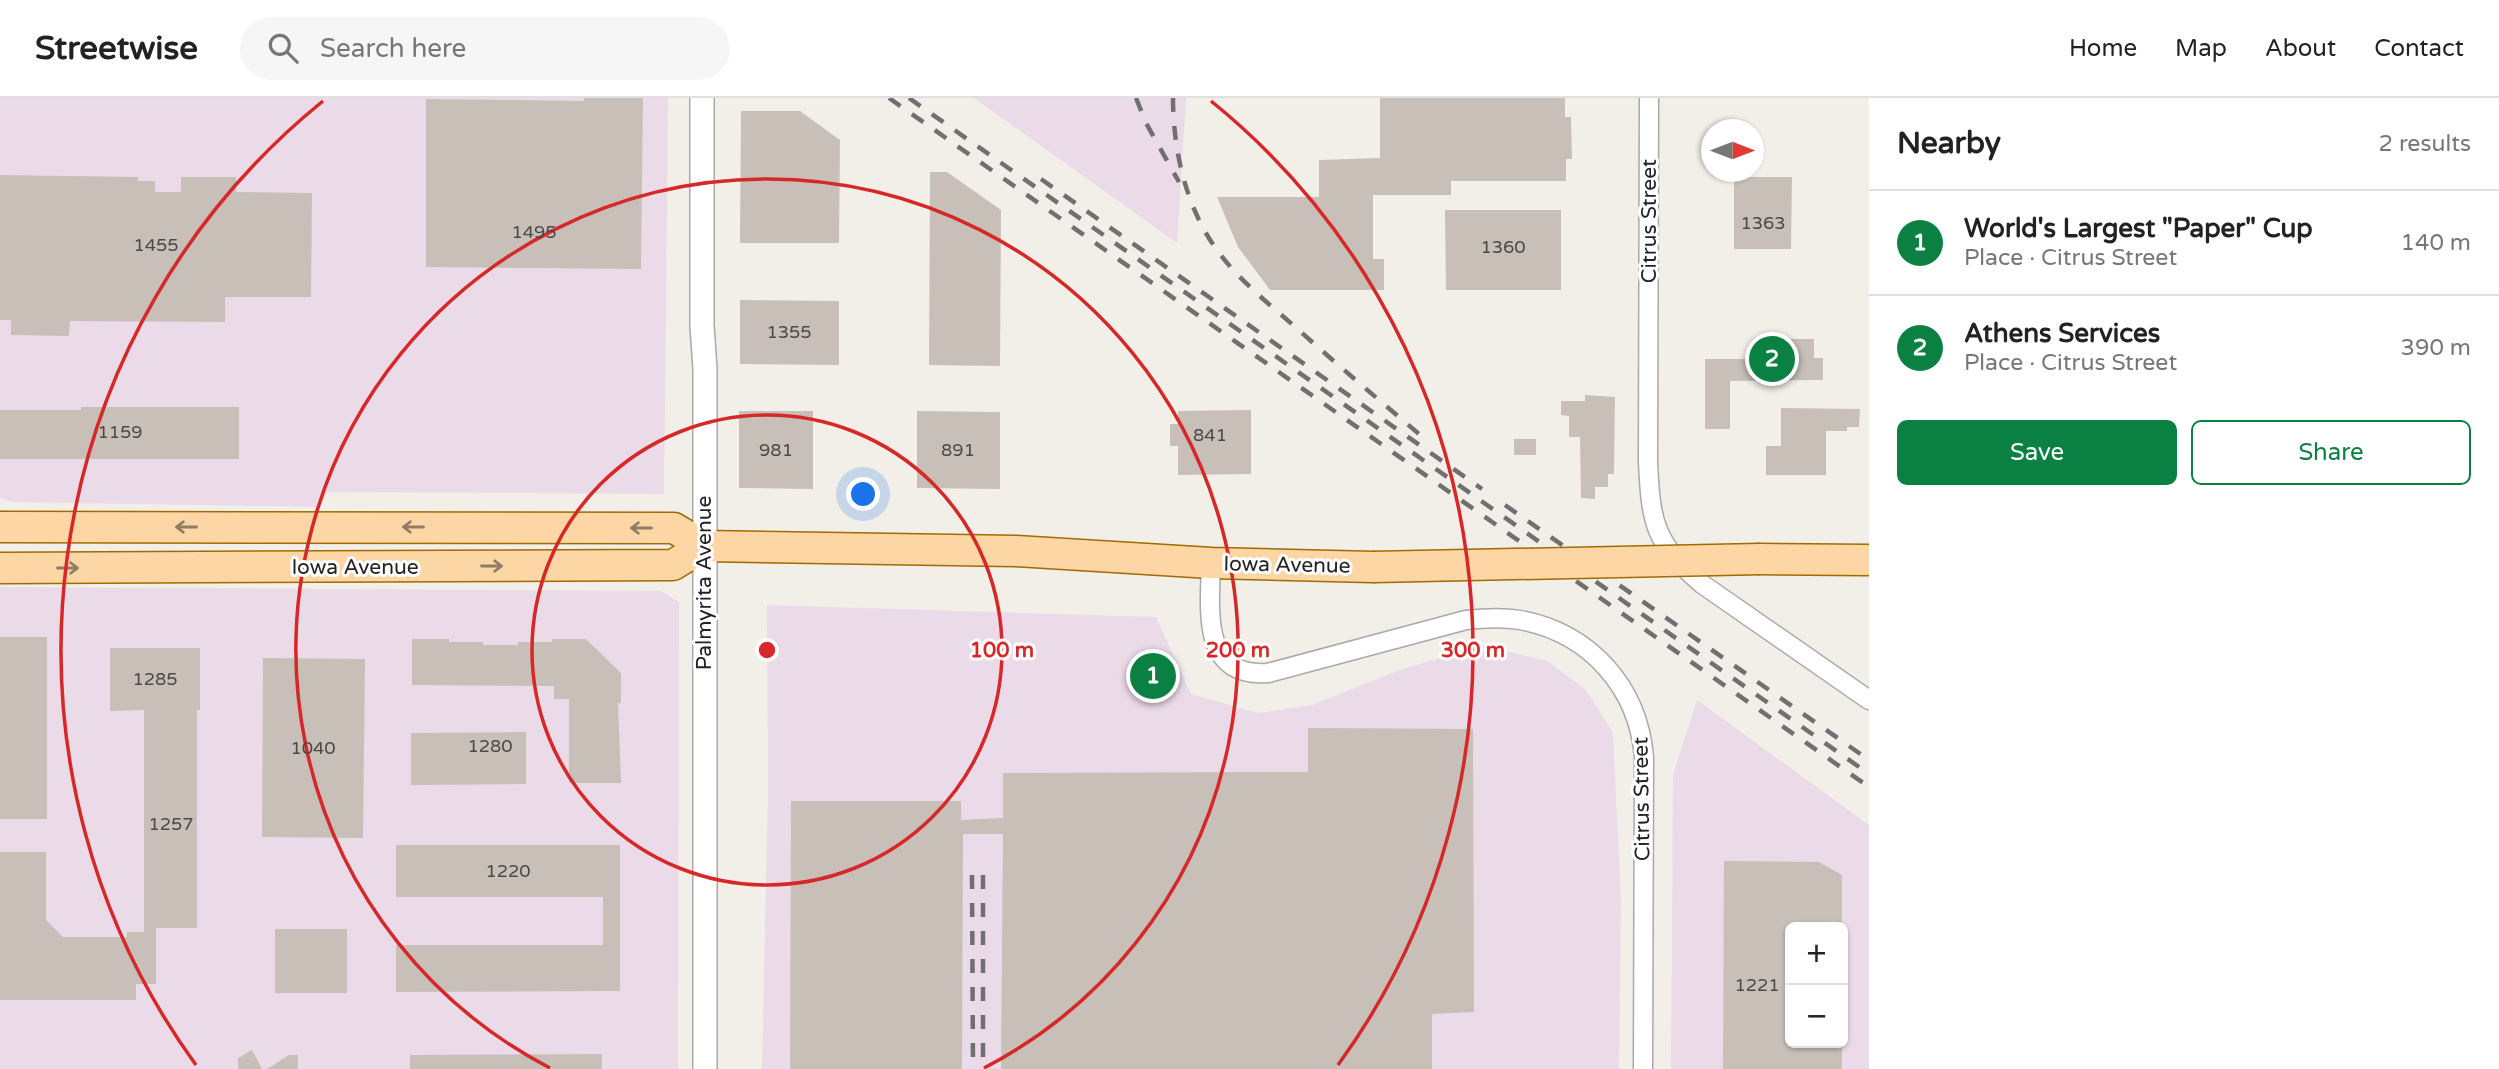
<!DOCTYPE html>
<html lang="en">
<head>
<meta charset="utf-8">
<style>
  body { margin:0; font-family:"Varela Round",sans-serif; background:#f6f6f6; color:#222 }
  .controls { position:absolute; right:21px; bottom:21px; display:grid; overflow:hidden; border-radius:10px; box-shadow:0 2px 5px #0004 }
  .controls button { width:63px; height:63px; display:grid; place-items:center; padding:0; border:0; border-bottom:2px solid #e0e0e0; background:#fff; color:#222; font:35px sans-serif }
  .compass { position:absolute; left:1701px; top:21px; width:63px; height:63px; border-radius:50%; background:#fff; box-shadow:0 2px 5px #0004; rotate:90deg }
  .you { position:absolute; left:864px; top:397px; width:24px; height:24px; margin:-18px; border:5px solid #fff; border-radius:50%; background:#1a73e8; box-shadow:0 0 0 10px #1a73e833 }
  .badge { display:grid; place-items:center; width:46px; height:46px; border-radius:50%; background:#0b8043; color:#fff; font-size:23px; font-weight:700 }
  .pin { position:absolute; translate:-50% -50%; border:4px solid #fff; box-shadow:0 2px 7px #0006 }
  .list { margin:0; padding:0; list-style:none }
  h2 { display:flex; justify-content:space-between; align-items:center; height:91px; margin:0; padding:0 28px; font-size:30px }
  h2 small { font-size:23px; font-weight:400; color:#767676 }
  .list li { display:grid; grid-template-columns:46px 1fr auto; gap:21px; align-items:center; box-sizing:border-box; height:105px; padding:0 28px; border-top:2px solid #e0e0e0 }
  .list b { display:block; font-size:26px; white-space:nowrap }
  .list p { margin:0; font-size:23px; white-space:nowrap; color:#767676 }
  .list em { font-size:23px; font-style:normal; color:#767676 }
  .actions { display:flex; gap:14px; padding:21px 28px }
  .actions a { flex:1; padding:16px 0; border:2px solid #0b8043; border-radius:10px; text-align:center; font-size:24px; color:#0b8043 }
  .actions .main { background:#0b8043; color:#fff }
  .icon { flex:none; width:38px; height:38px; fill:none; stroke:currentColor; stroke-width:2; stroke-linecap:round; stroke-linejoin:round }
  .map { position:relative; flex:none; width:1869px; height:971px; overflow:hidden }
  header { display:flex; align-items:center; gap:42px; box-sizing:border-box; height:98px; padding:0 35px; background:#fff; border-bottom:2px solid #e0e0e0 }
  header strong { font-size:33px }
  nav { display:flex; gap:38px; margin-inline-start:auto; font-size:24px }
  .search { width:490px; height:63px; background:#f6f6f6; display:flex; align-items:center; gap:18px; box-sizing:border-box; padding:0 24px; border-radius:38px; color:#767676; font-size:26px }
  main { display:flex }
  aside { flex:1; background:#fff }
  .map>svg:first-child { display:block }
</style>
</head>
<body>
<header>
<strong>Streetwise</strong>
<div class="search"><svg class="icon" aria-label="search" viewBox="0 0 24 24"><circle cx="10" cy="10" r="6"/><path d="M15 15l6 6"/></svg>Search here</div>
<nav><a>Home</a><a>Map</a><a>About</a><a>Contact</a></nav>
</header>
<main>
<div class="map">
<svg width="1869" height="971" viewBox="0 0 1869 971">
  <rect width="100%" height="100%" fill="#f2efe9"/>
  <g fill="#ebdbe8" fill-rule="evenodd">
    <polygon points="0,0 668,0 664,396 327,394 319,409 12,404 0,400"/>
    <polygon points="975,0 1186,0 1177,145 974,0"/>
    <polygon points="0,489 661,493 679,504 678,971 0,971"/>
    <polygon points="767,507 1156,519 1191,596 1258,615 1312,607 1402,571 1483,548 1547,563 1586,592 1613,635 1621,805 1619,971 762,971 768,694"/>
    <path d="M1697,602l172,125v244h-198l2,-294zM1790,829h53v116h-53z"/>
  </g>
  <g fill="#c7bfb8">
    <polygon points="584,0 643,0 641,171 426,169 426,1 584,3"/>
    <polygon points="1380,0 1565,0 1565,19 1571,19 1572,61 1566,61 1566,83 1451,83 1451,97 1373,97 1373,161 1384,161 1384,192 1270,192 1238,149 1217,99 1319,99 1319,62 1380,60"/>
    <polygon points="741,13 800,13 840,42 839,145 740,145"/>
    <polygon points="930,74 947,74 1001,112 1000,268 929,267"/>
    <polygon points="0,77 138,79 138,83 155,83 155,94 181,94 181,79 236,79 236,94 312,95 311,199 225,199 225,224 70,223 69,238 11,237 11,222 0,222"/>
    <polygon points="1734,79 1792,79 1791,151 1734,151"/>
    <polygon points="1445,112 1561,112 1561,192 1446,192"/>
    <polygon points="740,202 839,203 839,267 740,266"/>
    <polygon points="1754,241 1814,241 1814,260 1823,260 1823,282 1730,283 1730,331 1705,331 1705,261 1753,261"/>
    <polygon points="1585,297 1615,299 1614,376 1608,376 1608,389 1595,389 1595,401 1581,400 1580,339 1569,339 1569,318 1561,317 1561,303 1585,303"/>
    <polygon points="81,309 239,309 239,361 0,361 0,312 81,312"/>
    <polygon points="1781,310 1860,311 1859,329 1847,329 1847,333 1826,333 1826,377 1766,377 1766,348 1781,348"/>
    <polygon points="1251,312 1251,376 1178,377 1178,348 1170,348 1170,326 1178,326 1178,313"/>
    <polygon points="739,313 813,313 813,391 739,390"/>
    <polygon points="917,313 1000,314 1000,391 917,390"/>
    <rect x="1514" y="341" width="22" height="16"/>
    <rect x="0" y="539" width="47" height="182"/>
    <polygon points="412,541 449,541 449,544 483,544 483,547 518,547 518,544 552,544 552,541 586,541 621,575 621,605 618,605 621,685 569,685 569,601 554,601 554,588 412,587"/>
    <polygon points="110,550 200,550 200,612 197,612 197,830 156,830 156,886 136,886 136,902 0,902 0,754 46,754 46,822 63,839 127,839 127,834 144,834 144,612 110,613"/>
    <polygon points="263,560 365,561 363,740 262,739"/>
    <polygon points="1308,630 1473,631 1474,914 1432,916 1432,971 1001,971 1003,736 963,736 962,971 790,971 791,703 961,703 961,722 1003,720 1003,675 1308,674"/>
    <polygon points="526,634 526,686 411,687 411,635"/>
    <polygon points="396,747 620,747 620,893 396,894 396,847 603,847 603,799 396,799"/>
    <polygon points="1724,763 1819,764 1842,777 1842,829 1790,829 1790,945 1842,945 1842,971 1723,971"/>
    <rect x="275" y="831" width="72" height="64"/>
    <polygon points="252,952 262,971 238,971 238,960"/>
    <polygon points="602,956 602,971 410,971 410,957"/>
    <polygon points="289,957 298,957 298,971 267,971"/>
  </g>
  <g fill="none" stroke-linecap="round" stroke-linejoin="round">
    <g stroke="#a9a9a9" stroke-width="21">
      <g id="minor">
        <path d="M1649,0l-1,364c3,62 6,80 54,122l167,116"/>
        <path d="M1211,465c-1,46 -11,115 57,110l198,-53c18,-2 36,-3 54,0 70,13 118,67 124,137l-1,312"/>
      </g>
    </g>
    <g stroke="#a9a9a9" stroke-width="26">
      <polyline id="tertiary" points="702,0 702,228 705,271 705,971"/>
    </g>
    <g stroke="#a06b00" stroke-width="33">
      <g id="primary">
        <polyline points="0,429 674,430 704,448 1016,453 1211,465 1373,469"/>
        <polyline points="1760,461 1869,462"/>
        <polyline points="0,470 673,467 704,448"/>
      </g>
    </g>
    <use href="#minor" stroke="#fff" stroke-width="18"/>
    <use href="#tertiary" stroke="#fff" stroke-width="23"/>
    <use href="#primary" stroke="#fcd6a4" stroke-width="30"/>
    <g stroke="#707070" stroke-width="4.5" stroke-dasharray="14 14" stroke-linecap="butt">
      <polyline points="889,0 1869,689"/>
      <polyline points="909,0 1869,676"/>
      <polyline points="1136,0 1146,25 1179,84"/>
      <path d="M1173,0c0,52 13,110 44,152 23,32 55,56 84,82 39,35 78,68 118,102"/>
      <polyline points="1041,81 1482,391"/>
      <polyline points="1505,407 1869,662"/>
      <polyline points="972,777 973,971"/>
      <polyline points="983,777 983,971"/>
    </g>
    <g stroke="#a06b00" stroke-width="33" stroke-linecap="butt">
      <polyline id="primary-bridge" points="1373,469 1760,461"/>
    </g>
    <use href="#primary-bridge" stroke="#fcd6a4" stroke-width="30"/>
  </g>
  <defs><path id="oneway-shaft" d="M-6 0H5M1.5-3L5.5 0L1.5 3" fill="none" stroke-width="1.6" stroke-linecap="round" stroke-linejoin="round" transform="scale(1.75)"/></defs>
  <g stroke="#8f7c63">
    <use href="#oneway-shaft" transform="translate(186 429) rotate(180)"/>
    <use href="#oneway-shaft" transform="translate(413 429) rotate(-180)"/>
    <use href="#oneway-shaft" transform="translate(641 430) rotate(-180)"/>
    <use href="#oneway-shaft" transform="translate(492 468)"/>
    <use href="#oneway-shaft" transform="translate(68 470)"/>
  </g>
  <g fill="none" stroke="#d62828" stroke-width="3.5">
    <circle cx="767" cy="552" r="235"/>
    <path d="M550 970A471 471 0 1 1 984 970"/>
    <path d="M196 967A706 706 0 0 1 323 3M1211 3A706 706 0 0 1 1338 967"/>
  </g>
  <g text-anchor="middle" dominant-baseline="central" stroke-width="6" stroke-linejoin="round" paint-order="stroke">
    <g font-size="18" fill="#4b4948">
      <text x="1763" y="125">1363</text>
      <text x="534" y="134">1495</text>
      <text x="156" y="147">1455</text>
      <text x="1503" y="149">1360</text>
      <text x="789" y="234">1355</text>
      <text x="120" y="334">1159</text>
      <text x="1210" y="337">841</text>
      <text x="776" y="352">981</text>
      <text x="958" y="352">891</text>
      <text x="155" y="581">1285</text>
      <text x="490" y="648">1280</text>
      <text x="313" y="650">1040</text>
      <text x="171" y="726">1257</text>
      <text x="508" y="773">1220</text>
      <text x="1757" y="887">1221</text>
    </g>
    <g font-size="21" fill="#222" stroke="#fff">
      <text transform="translate(1649 123) rotate(-90)">Citrus Street</text>
      <text transform="translate(1287 467) rotate(1)">Iowa Avenue</text>
      <text x="355" y="469">Iowa Avenue</text>
      <text transform="translate(704 485) rotate(-90)">Palmyrita Avenue</text>
      <text transform="translate(1642 701) rotate(-91)">Citrus Street</text>
    </g>
  </g>
  <circle cx="767" cy="552" r="10" fill="#d62828" stroke="#fff" stroke-width="3.5"/>
  <g font-size="21" text-anchor="middle" font-weight="bold" fill="#d62828" stroke="#fff" stroke-width="6" stroke-linejoin="round" paint-order="stroke">
    <text x="1002" y="559">100 m</text>
    <text x="1238" y="559">200 m</text>
    <text x="1473" y="559">300 m</text>
  </g>
</svg>
<div class="controls">
<button>+</button>
<button>−</button>
</div>
<svg class="compass" viewBox="-18 -18 36 36"><path d="M0-13l5 13h-10z" fill="#e53935"/><path d="M0 13l5-13h-10z" fill="#767676"/></svg>
<div class="you"></div>
<div class="pin badge" style="left:1153px;top:578px">1</div>
<div class="pin badge" style="left:1772px;top:261px">2</div>
</div>
<aside>
<h2>Nearby<small>2 results</small></h2>
<ul class="list">
<li><span class="badge">1</span><div><b>World's Largest &quot;Paper&quot; Cup</b><p>Place · Citrus Street</p></div><em>140 m</em></li>
<li><span class="badge">2</span><div><b>Athens Services</b><p>Place · Citrus Street</p></div><em>390 m</em></li>
</ul>
<div class="actions"><a class="main">Save</a><a>Share</a></div>
</aside>
</main>
</body>
</html>
